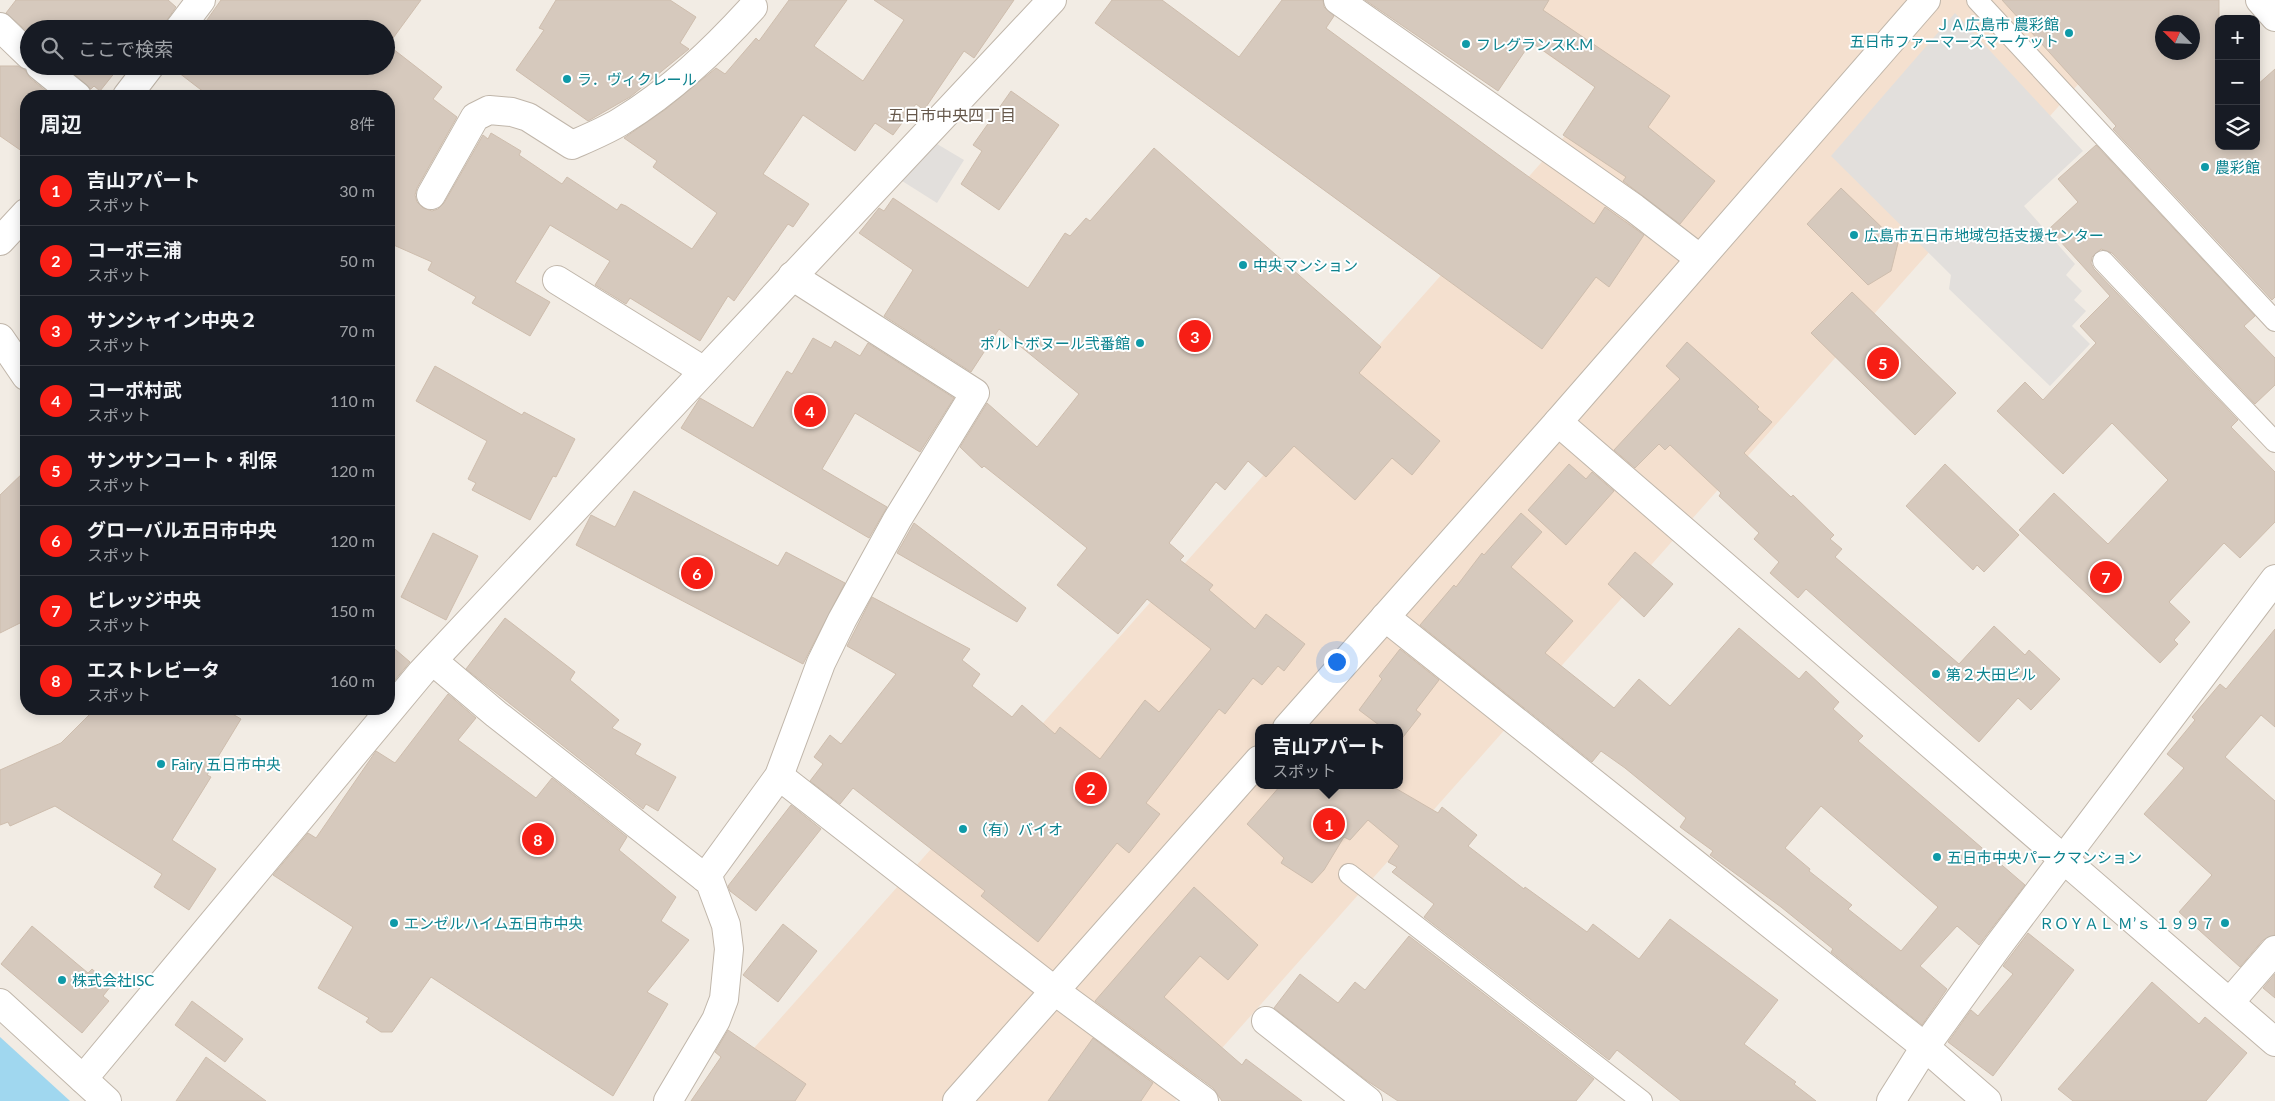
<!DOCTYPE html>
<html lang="ja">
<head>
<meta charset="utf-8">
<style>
  body { margin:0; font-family:Lato,"Noto Sans JP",sans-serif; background:#242831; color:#f1f3f6 }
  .controls { position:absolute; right:15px; top:15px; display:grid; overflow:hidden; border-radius:10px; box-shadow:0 2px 12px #0003 }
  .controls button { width:45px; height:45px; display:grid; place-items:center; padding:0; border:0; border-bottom:1px solid #363941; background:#171b24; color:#f1f3f6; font:25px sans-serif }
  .compass { position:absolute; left:2155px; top:15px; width:45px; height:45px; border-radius:50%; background:#171b24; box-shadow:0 2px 12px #0003; rotate:294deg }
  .you { position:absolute; left:1336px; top:661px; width:18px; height:18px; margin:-12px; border:4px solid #fff; border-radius:50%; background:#1a73e8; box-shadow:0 0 0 8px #1a73e833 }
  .badge { display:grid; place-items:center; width:32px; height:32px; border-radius:50%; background:#f71e15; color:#fff; font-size:16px; font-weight:700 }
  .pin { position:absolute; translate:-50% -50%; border:2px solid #fff; box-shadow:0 1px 5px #0006 }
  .popup { position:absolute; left:1255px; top:724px; width:148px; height:65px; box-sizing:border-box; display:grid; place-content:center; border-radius:10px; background:#171b24; filter:drop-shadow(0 1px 4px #0005); font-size:16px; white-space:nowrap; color:#9ea1a6 }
  .popup b { font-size:19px; color:#f1f3f6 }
  .popup::after { content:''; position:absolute; left:50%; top:100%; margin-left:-10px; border:10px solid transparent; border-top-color:#171b24 }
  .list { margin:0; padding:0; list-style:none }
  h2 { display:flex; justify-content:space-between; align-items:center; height:65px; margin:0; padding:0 20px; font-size:21px }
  h2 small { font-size:16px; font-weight:400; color:#9ea1a6 }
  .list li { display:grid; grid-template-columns:32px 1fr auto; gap:15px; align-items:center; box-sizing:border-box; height:70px; padding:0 20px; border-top:1px solid #363941 }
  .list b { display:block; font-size:19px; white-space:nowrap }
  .list p { margin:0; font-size:16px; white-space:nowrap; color:#9ea1a6 }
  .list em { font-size:16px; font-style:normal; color:#9ea1a6 }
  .icon { flex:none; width:28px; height:28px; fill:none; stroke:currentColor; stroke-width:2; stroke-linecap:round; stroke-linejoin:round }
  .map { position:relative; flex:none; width:2275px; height:1101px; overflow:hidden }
  .search { position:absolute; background:#171b24; box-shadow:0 2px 12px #0003; left:20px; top:20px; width:375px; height:55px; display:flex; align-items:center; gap:12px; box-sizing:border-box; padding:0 18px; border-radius:28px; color:#9ea1a6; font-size:19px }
  .panel { position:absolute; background:#171b24; box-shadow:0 2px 12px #0003; left:20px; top:90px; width:375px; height:625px; border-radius:20px }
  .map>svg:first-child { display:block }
</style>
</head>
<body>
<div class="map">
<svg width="2275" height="1101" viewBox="0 0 2275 1101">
  <rect width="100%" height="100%" fill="#f2ece4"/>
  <path fill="#f4e0cf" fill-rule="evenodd" d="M1469,0h684l-978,1101h-468l896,-1008zM1259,728h140v57h-140z"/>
  <g fill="#e2dfdc">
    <polygon points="1955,13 2083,151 2024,206 2075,264 2066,275 2082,291 2074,300 2086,311 2072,326 2090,344 2050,386 1949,289 1951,275 1831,156"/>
    <polygon points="932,141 964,160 937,203 899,179"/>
  </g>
  <polygon fill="#a0d7ef" points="0,1037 70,1101 0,1101"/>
  <g fill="#d6c9bd" stroke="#cebdad" fill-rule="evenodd">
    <polygon points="16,0 168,0 176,7 167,20 164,29 29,29 29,33 6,13"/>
    <polygon points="221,0 421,0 388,45 442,87 433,99 457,117 417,188 415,195 417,202 423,208 432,211 438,209 444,203 483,135 488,139 491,133 521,151 519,155 562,184 567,177 617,210 621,204 626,206 692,249 717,213 653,167 657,161 624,138 666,109 716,68 725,74 756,38 759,41 789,0 847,0 814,46 863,81 904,20 874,0 1014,0 974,58 964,51 924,110 916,104 893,135 875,123 855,151 803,115 763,174 809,204 793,227 788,224 734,301 728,296 700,341 630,298 626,304 595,285 610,261 550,225 515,282 550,302 530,336 472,303 476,297 428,270 432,262 389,243 389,96 209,96 170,66 386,66 386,29 199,29 202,27"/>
    <polygon points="556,0 670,0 696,17 680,43 689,49 630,97 588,121 516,70 544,30 539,28"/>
    <polygon points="1112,0 1162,0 1239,57 1282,0 1323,0 1324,7 1334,16 1326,28 1511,164 1594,224 1605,207 1644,235 1609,287 1596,277 1542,349 1095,23"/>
    <polygon points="1365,0 1549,0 1543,10 1670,96 1648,127 1715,181 1680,224 1623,181 1626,177 1563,135 1595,87 1531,42 1498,91"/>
    <path d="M2002,0h217v146h37v-60l19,-17v228l-3,3 -159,-171 3,-3zM2162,22h30v30h-30z"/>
    <polygon points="0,66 18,66 25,70 30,78 52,96 26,96 26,154 0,136"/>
    <polygon points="65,66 120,66 100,91 94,86 91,89"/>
    <polygon points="1011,91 1059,125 999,210 961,184 982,151 973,145"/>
    <polygon points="2096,145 2255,316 2244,326 2275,358 2275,385 2255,404 2112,253 2101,249 2092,257 2091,263 2094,269 2238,420 2231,427 2275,472 2275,522 2240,558 2224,543 2169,602 2190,622 2174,640 2178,644 2160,663 2019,530 2054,493 2108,544 2168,480 2112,423 2063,474 1997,411 2025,382 2043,400 2096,343 2080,326 2110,296 2049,229 2078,202 2058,179"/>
    <polygon points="1154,148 1381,347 1359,373 1440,441 1412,475 1392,458 1355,500 1294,446 1266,477 1248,461 1225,490 1216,482 1169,543 1184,556 1180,560 1213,585 1209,590 1255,629 1266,614 1305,644 1284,671 1278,666 1262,685 1253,678 1225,714 1219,709 1146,803 1160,814 1129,853 1117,843 1038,942 981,896 985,891 853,788 840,804 810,781 823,764 814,757 830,735 841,744 896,674 847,646 872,597 970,649 962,660 980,674 972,686 1012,717 1022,705 1055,734 1060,727 1100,759 1145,700 1159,712 1211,649 1147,599 1118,634 1057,585 1087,548 984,466 982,468 960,447 987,403 1037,447 1079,394 999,329 971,372 884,316 913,270 859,233 879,208 884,211 893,198 1028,288 1065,233 1070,236 1086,218 1090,221"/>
    <polygon points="1841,188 1898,243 1891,271 1868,285 1807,224"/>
    <polygon points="1852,292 1956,393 1915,435 1811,333"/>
    <polygon points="813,338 831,348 835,341 860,356 868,343 954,398 920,452 855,413 822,469 887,507 869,538 681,428 700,398 753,428 787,371 792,374"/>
    <polygon points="1687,342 1759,407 1757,409 1772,422 1744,453 1791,497 1793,495 1834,535 1830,539 1842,549 1835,557 1959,664 1994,626 2025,655 2029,650 2060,679 2031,710 2018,698 1979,742 1806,589 1798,598 1770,573 1779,562 1754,539 1759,533 1719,496 1721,493 1670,445 1665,450 1659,444 1635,468 1614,450 1680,379 1666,366"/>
    <polygon points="435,366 522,415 524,412 575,439 556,477 553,476 530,520 472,490 476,483 468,479 487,441 416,401"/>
    <polygon points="1569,464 1586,479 1592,472 1614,491 1566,545 1528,510"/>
    <polygon points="1945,464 2019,535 1984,572 1977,565 1973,570 1906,506"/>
    <polygon points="26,470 26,620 0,633 0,495"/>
    <polygon points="634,491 778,566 786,552 845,583 803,664 576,545 591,515 615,527"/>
    <path d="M1521,513l21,19 -31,35 62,54 -28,32 69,55 25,-29 31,27 69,-78 60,51 7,-8 33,31 -6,7 30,27 -5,5 167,144 -46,60 -22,-19 -37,40 27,23 -25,36 -91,-73 2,-3 -52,-42 -71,-52 3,-4 -33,-24 6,-9 -61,-50 -24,-17 -9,11 -172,-137 34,-40 2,2 26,-34 2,2zM1821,806l117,101 -37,44 -53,-42 4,-4 -43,-34 1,-2 -25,-21z"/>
    <polygon points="914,523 1026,608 1017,622 897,553"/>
    <polygon points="433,533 478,556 446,620 401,597"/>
    <polygon points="1635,552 1673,584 1644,617 1608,584"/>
    <polygon points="505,618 575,672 570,680 619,720 612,728 641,744 635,754 676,777 658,811 646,804 643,809 466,669"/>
    <polygon points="2275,629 2275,727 2261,715 2225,757 2275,801 2275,935 2263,940 2240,967 2179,912 2212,875 2144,814 2184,768 2167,754 2195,720 2192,717 2220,684 2226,689"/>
    <polygon points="389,644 410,662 389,687"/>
    <polygon points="1400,649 1439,680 1416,710 1421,714 1400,741 1399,728 1383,728 1359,710 1382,679 1379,676"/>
    <polygon points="448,694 476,718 458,740 536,798 552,778 627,837 619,850 676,897 661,921 689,940 647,992 668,1004 613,1096 431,977 392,1032 381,1032 366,1022 369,1018 318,988 353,927 273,875 308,833 316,838 376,751 395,763"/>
    <polygon points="95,709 224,709 241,719 207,775 211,777 172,840 216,869 189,910 154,887 162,874 55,806 10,826 8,822 0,825 0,770 61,743"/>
    <polygon points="1281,785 1390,785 1438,813 1442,807 1477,835 1468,846 1524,889 1525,887 1587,932 1593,924 1639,959 1670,919 1778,1000 1744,1044 1796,1082 1794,1084 1816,1101 1681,1101 1617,1050 1609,1060 1424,917 1434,904 1392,872 1397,867 1388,862 1399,846 1368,820 1350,840 1344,837 1324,870 1312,883 1281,863 1284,858 1247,824"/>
    <polygon points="791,805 821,829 756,911 730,891 728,886"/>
    <polygon points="1194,887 1258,945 1228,980 1200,956 1164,997 1242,1065 1246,1059 1302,1101 1222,1101 1213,1088 1095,1001"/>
    <polygon points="783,924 817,951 778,1002 743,975"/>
    <polygon points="32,926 88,973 92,969 111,986 103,996 109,1001 82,1033 1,964"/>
    <polygon points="2028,933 2074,970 1993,1076 1948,1042 1971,1010 1978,1016 2013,974 2003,966"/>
    <polygon points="1409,936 1594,1079 1576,1101 1398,1101 1366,1080 1274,1008 1300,974 1338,1003 1355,982 1365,990"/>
    <polygon points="2275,974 2275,998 2263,988"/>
    <polygon points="2152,982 2199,1024 2205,1017 2247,1053 2206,1101 2073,1101 2058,1089"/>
    <polygon points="192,1001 243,1039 225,1062 175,1025"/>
    <polygon points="728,1030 806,1084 795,1101 691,1101 721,1057 715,1052"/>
    <polygon points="1093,1038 1153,1083 1141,1101 1048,1101"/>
    <polygon points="206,1057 266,1101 176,1101"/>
  </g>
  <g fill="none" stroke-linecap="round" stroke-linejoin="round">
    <g stroke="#c0b6aa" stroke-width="22">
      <g id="service">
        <polyline points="1977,0 2275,321"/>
        <polyline points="2103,261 2275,442"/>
        <polyline points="1349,874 1642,1101"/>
      </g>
    </g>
    <g stroke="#c0b6aa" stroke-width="30">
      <g id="minor">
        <polyline points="1338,0 1634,208 1699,258"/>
        <polyline points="2260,0 2275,17"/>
        <polyline points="0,27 29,55"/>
        <polyline points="179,29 201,0"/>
        <polyline points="40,66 77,96"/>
        <polyline points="127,96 150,66"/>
        <path d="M431,195l44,-78 14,-7 23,2 16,5 44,28c16,-7 33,-14 48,-23 51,-31 93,-71 133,-115"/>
        <polyline points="0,241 26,213"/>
        <polyline points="557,280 704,371"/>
        <polyline points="0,338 26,376"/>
        <polyline points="1385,617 1925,1047 1987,1101"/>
        <polyline points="433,661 496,714 710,882 726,925 729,949 724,999 716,1020 668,1101"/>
        <polyline points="779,776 1055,991 1204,1101"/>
        <polyline points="705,878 779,776 821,663 842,620 897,520 975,393 792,276"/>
        <polyline points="2230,1002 2275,950"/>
        <polyline points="0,1003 107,1101"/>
        <polyline points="1266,1021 1368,1101"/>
        <polyline points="83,1079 421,673 1052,0"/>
        <polyline points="1891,1101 1925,1047 1998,946 2275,579"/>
      </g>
    </g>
    <g stroke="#c0b6aa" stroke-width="30">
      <g id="tertiary">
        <polyline points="1558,422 2275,1042"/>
        <polyline points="1287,728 1558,422 1926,0"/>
        <polyline points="957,1101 1259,760"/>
      </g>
    </g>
    <use href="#service" stroke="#fff" stroke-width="20"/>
    <use href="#minor" stroke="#fff" stroke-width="28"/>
    <use href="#tertiary" stroke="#fff" stroke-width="28"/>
  </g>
  <g fill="#0f9aa8" stroke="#fff" stroke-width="2">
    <circle cx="2069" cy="33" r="5"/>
    <circle cx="1466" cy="44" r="5"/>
    <circle cx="567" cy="79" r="5"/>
    <circle cx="2205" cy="167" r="5"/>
    <circle cx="1854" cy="235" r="5"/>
    <circle cx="1243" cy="265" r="5"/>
    <circle cx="1140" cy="343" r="5"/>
    <circle cx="1936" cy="674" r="5"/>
    <circle cx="161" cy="764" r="5"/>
    <circle cx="963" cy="829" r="5"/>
    <circle cx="1937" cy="857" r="5"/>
    <circle cx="394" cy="923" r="5"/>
    <circle cx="2225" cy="923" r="5"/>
    <circle cx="62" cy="980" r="5"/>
  </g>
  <g text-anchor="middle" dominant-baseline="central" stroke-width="4" stroke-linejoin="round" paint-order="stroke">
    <g font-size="15" fill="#0d838f" stroke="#fff" text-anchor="start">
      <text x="2059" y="24" text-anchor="end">ＪＡ広島市 農彩館<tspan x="2059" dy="17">五日市ファーマーズマーケット</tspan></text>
      <text x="1476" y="44">フレグランスK.M</text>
      <text x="577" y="79">ラ．ヴィクレール</text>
      <text x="2215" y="167">農彩館</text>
      <text x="1864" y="235">広島市五日市地域包括支援センター</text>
      <text x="1253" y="265">中央マンション</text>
      <text x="1130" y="343" text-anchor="end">ポルトボヌール弐番館</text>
      <text x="1946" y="674">第２大田ビル</text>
      <text x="171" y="764">Fairy 五日市中央</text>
      <text x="973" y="829">（有）バイオ</text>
      <text x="1947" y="857">五日市中央パークマンション</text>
      <text x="404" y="923">エンゼルハイム五日市中央</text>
      <text x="2215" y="923" text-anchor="end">ＲＯＹＡＬ Ｍ’ｓ １９９７</text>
      <text x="72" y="980">株式会社ISC</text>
    </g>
    <g font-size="16" fill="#66584b" stroke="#fff">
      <text x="952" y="114">五日市中央四丁目</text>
    </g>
  </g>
</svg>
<div class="controls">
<button>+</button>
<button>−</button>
<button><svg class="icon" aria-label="layers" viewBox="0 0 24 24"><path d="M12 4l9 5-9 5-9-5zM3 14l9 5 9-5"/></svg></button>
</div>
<svg class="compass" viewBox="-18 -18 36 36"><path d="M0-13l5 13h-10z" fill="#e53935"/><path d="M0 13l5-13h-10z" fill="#9ea1a6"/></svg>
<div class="you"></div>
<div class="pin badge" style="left:1329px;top:824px">1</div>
<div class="popup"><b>吉山アパート</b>スポット</div>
<div class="pin badge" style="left:1091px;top:788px">2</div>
<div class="pin badge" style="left:1195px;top:336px">3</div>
<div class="pin badge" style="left:810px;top:411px">4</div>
<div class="pin badge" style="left:1883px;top:363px">5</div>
<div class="pin badge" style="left:697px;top:573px">6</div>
<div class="pin badge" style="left:2106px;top:577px">7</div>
<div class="pin badge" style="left:538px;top:839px">8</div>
<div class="search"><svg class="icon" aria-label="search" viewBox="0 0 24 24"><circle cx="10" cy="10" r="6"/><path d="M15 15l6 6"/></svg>ここで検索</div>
<section class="panel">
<h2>周辺<small>8件</small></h2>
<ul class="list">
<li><span class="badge">1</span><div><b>吉山アパート</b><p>スポット</p></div><em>30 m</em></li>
<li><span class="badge">2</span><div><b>コーポ三浦</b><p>スポット</p></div><em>50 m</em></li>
<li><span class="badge">3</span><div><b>サンシャイン中央２</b><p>スポット</p></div><em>70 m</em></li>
<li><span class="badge">4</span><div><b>コーポ村武</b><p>スポット</p></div><em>110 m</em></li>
<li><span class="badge">5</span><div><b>サンサンコート・利保</b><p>スポット</p></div><em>120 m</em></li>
<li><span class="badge">6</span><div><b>グローバル五日市中央</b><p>スポット</p></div><em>120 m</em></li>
<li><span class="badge">7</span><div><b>ビレッジ中央</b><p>スポット</p></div><em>150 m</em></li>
<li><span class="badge">8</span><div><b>エストレビータ</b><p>スポット</p></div><em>160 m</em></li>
</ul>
</section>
</div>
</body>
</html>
